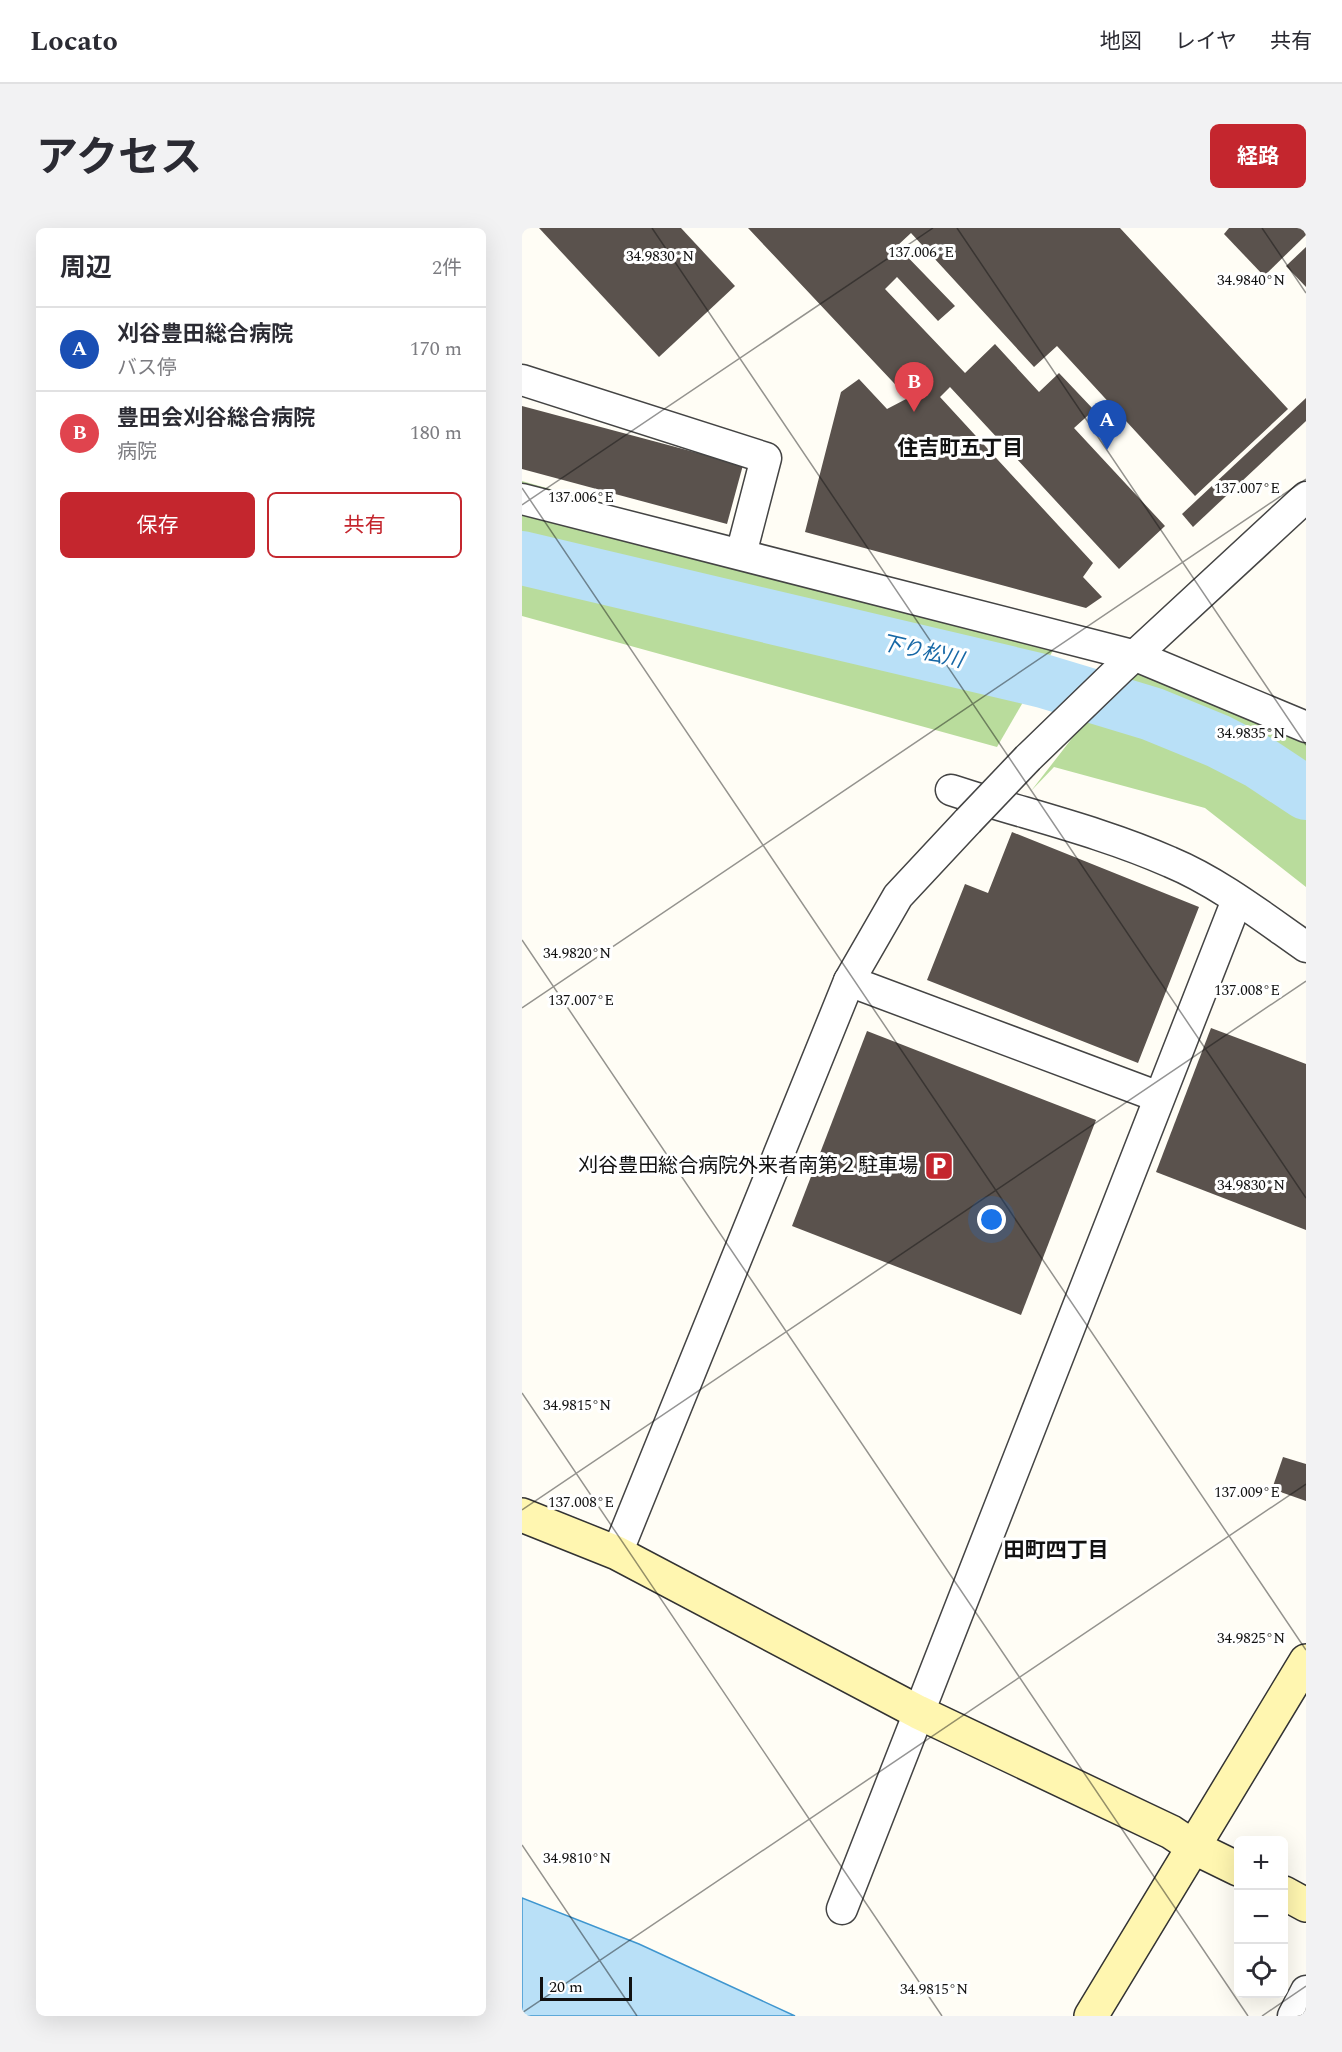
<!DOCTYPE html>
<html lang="ja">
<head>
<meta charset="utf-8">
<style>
  body { margin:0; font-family:Spectral,"Noto Sans JP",serif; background:#f2f2f3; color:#2b2b33 }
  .controls { position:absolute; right:18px; bottom:18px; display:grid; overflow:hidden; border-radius:9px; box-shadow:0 6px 24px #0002 }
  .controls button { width:54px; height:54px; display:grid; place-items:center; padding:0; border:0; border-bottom:2px solid #e1e1e2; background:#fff; color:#2b2b33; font:30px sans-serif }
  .scale { position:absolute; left:18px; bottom:15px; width:92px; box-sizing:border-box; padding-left:6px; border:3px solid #111; border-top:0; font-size:16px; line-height:21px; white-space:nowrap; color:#111; -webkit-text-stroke:4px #fff; paint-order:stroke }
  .you { position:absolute; left:470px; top:992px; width:21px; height:21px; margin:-15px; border:4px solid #fff; border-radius:50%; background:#1a73e8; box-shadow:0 0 0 9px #1a73e833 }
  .badge { display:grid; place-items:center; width:39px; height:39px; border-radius:50%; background:#c4262e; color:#fff; font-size:20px; font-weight:700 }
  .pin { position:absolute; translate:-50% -50px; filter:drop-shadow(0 2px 3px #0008) }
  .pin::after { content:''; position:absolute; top:32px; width:21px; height:18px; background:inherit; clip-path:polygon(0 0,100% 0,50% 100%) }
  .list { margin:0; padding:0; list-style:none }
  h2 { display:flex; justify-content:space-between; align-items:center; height:78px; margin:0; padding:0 24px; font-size:26px }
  h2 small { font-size:20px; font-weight:400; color:#7c7c81 }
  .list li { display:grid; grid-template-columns:39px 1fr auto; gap:18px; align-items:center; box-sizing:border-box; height:84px; padding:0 24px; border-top:2px solid #e1e1e2 }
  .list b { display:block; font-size:22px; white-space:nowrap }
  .list p { margin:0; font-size:20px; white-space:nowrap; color:#7c7c81 }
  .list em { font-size:20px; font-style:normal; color:#7c7c81 }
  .actions { display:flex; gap:12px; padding:18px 24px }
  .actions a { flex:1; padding:14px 0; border:2px solid #c4262e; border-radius:9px; text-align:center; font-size:21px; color:#c4262e }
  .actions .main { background:#c4262e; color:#fff }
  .icon { flex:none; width:33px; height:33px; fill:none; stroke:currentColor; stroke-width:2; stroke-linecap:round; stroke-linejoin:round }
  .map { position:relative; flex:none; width:784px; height:1788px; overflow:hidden; border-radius:9px }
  header { display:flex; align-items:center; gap:36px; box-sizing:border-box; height:84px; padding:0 30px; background:#fff; border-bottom:2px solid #e1e1e2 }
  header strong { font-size:28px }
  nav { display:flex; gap:33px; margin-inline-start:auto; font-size:21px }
  .intro { display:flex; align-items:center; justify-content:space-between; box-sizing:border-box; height:144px; padding:0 36px }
  h1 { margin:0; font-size:42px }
  .button { padding:15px 27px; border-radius:9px; background:#c4262e; color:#fff; font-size:21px; font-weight:700 }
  main { display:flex; gap:36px; padding:0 36px }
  aside { flex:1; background:#fff; border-radius:9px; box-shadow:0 6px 24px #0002 }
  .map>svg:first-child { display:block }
</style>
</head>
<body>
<header>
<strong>Locato</strong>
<nav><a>地図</a><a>レイヤ</a><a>共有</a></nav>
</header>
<div class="intro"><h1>アクセス</h1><a class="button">経路</a></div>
<main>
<aside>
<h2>周辺<small>2件</small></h2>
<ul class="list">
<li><span class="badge" style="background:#1a4fb4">A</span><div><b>刈谷豊田総合病院</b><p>バス停</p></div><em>170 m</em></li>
<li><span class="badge" style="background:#e0444e">B</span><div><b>豊田会刈谷総合病院</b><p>病院</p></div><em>180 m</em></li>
</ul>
<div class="actions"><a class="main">保存</a><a>共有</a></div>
</aside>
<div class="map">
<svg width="784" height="1788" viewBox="0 0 784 1788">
  <rect width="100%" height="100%" fill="#fffdf5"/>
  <g fill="#b9dc9c">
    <polygon points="0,253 540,407 475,519 0,388"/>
    <polygon points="614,428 784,499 784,659 683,580 532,539 509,563"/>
  </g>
  <polygon fill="#b9e0f7" stroke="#3f96cf" stroke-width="1.5" points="0,1670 117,1716 273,1788 0,1788"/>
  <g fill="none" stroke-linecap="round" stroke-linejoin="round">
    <polyline stroke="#b9e0f7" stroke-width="54" points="0,330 521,453 630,486 696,513 737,534 784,565"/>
  </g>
  <g fill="#5a524d">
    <polygon points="17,0 159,0 213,58 137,129"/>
    <polygon points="226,0 598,0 766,181 673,268 535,118 512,139 389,5 375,18 433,78 416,93 375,49 363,61 443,145 473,116 517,164 537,145 572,182 552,200 643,298 597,341 428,159 418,169 571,335 561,349 580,369 564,380 283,304 319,164 337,151 365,181 386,170"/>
    <polygon points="707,0 784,0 784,7 742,48 702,6"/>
    <polygon points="784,19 784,59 764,38"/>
    <polygon points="784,170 784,193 671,299 660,286"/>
    <polygon points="0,178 221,237 205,296 0,241"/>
    <polygon points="490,604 677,679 616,835 405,752 443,656 466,665"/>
    <polygon points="689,800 784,836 784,1002 634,944"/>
    <polygon points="345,803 574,892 499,1087 270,998"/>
    <polygon points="761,1229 784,1236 784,1273 750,1261"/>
  </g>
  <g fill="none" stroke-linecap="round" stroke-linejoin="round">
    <g stroke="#444" stroke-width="33">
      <g id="street">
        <polyline points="0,152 244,230 219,326"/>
        <polyline points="0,271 614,428 784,499"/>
        <polyline points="506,530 598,441 784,269"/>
        <path d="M429,562c73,24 149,41 219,72 48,20 93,55 136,85"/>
        <polyline points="327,753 637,869"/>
        <polyline points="95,1325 327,753 376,668 446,593"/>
        <polyline points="320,1681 715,672"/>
        <polyline points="771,1788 784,1763"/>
      </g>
    </g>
    <g stroke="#333" stroke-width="36">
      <g id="secondary">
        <polyline points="0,1287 95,1325 396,1484 649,1604 673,1620 716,1641"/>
        <polyline points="762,1665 784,1677"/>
        <polyline points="569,1788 784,1433"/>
      </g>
    </g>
    <use href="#street" stroke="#fff" stroke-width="30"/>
    <use href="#secondary" stroke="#fff6b0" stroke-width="33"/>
    <g stroke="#444" stroke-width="33" stroke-linecap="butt">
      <polyline id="street-bridge" points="446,593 506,530"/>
    </g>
    <use href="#street-bridge" stroke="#fff" stroke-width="30"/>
  </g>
  <path fill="none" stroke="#111" stroke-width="1.5" stroke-opacity="0.45" d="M130,0l654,970M435,0l349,517M740,0l44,65M0,260l784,1162M0,277l411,-277M0,712l726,1076M0,780l784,-529M0,1165l420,623M0,1282l784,-529M0,1617l115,171M0,1785l784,-529M740,1788l44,-30"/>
  <defs>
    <g id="parking-square" transform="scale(1.5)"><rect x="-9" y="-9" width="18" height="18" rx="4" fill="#c4262e" stroke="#fff"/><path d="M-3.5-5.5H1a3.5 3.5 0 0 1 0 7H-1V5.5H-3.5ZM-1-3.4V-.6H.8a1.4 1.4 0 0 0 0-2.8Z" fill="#fff"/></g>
  </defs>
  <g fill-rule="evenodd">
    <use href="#parking-square" x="417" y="938"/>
  </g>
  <g text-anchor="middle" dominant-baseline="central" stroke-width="6" stroke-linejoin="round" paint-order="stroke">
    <g font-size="20" fill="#111" stroke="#fff" text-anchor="end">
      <text x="396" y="938">刈谷豊田総合病院外来者南第２駐車場</text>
    </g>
    <g font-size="21" font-weight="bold" fill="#111" stroke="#fff">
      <text x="438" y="221">住吉町五丁目</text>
      <text x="534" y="1323">田町四丁目</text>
    </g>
    <g font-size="21" font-style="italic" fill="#1768a6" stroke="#fff">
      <text transform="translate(400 424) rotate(13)">下り松川</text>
    </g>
  </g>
  <g font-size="15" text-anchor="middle" fill="#111" stroke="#fff" stroke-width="6" stroke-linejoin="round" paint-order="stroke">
    <text x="399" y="29">137.006°E</text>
    <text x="138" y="33">34.9830°N</text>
    <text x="729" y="57">34.9840°N</text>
    <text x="725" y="265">137.007°E</text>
    <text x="59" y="274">137.006°E</text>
    <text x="729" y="510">34.9835°N</text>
    <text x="55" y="730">34.9820°N</text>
    <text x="725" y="767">137.008°E</text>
    <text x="59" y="777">137.007°E</text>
    <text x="729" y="962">34.9830°N</text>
    <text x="55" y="1182">34.9815°N</text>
    <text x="725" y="1269">137.009°E</text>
    <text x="59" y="1279">137.008°E</text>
    <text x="729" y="1415">34.9825°N</text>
    <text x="55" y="1635">34.9810°N</text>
    <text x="412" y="1766">34.9815°N</text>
  </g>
</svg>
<div class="controls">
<button>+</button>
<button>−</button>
<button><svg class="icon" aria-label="locate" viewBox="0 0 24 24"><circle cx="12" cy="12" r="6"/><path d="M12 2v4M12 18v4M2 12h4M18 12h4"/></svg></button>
</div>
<div class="scale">20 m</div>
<div class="you"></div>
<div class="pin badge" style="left:585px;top:222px;background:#1a4fb4">A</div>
<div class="pin badge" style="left:392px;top:184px;background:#e0444e">B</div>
</div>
</main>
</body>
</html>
